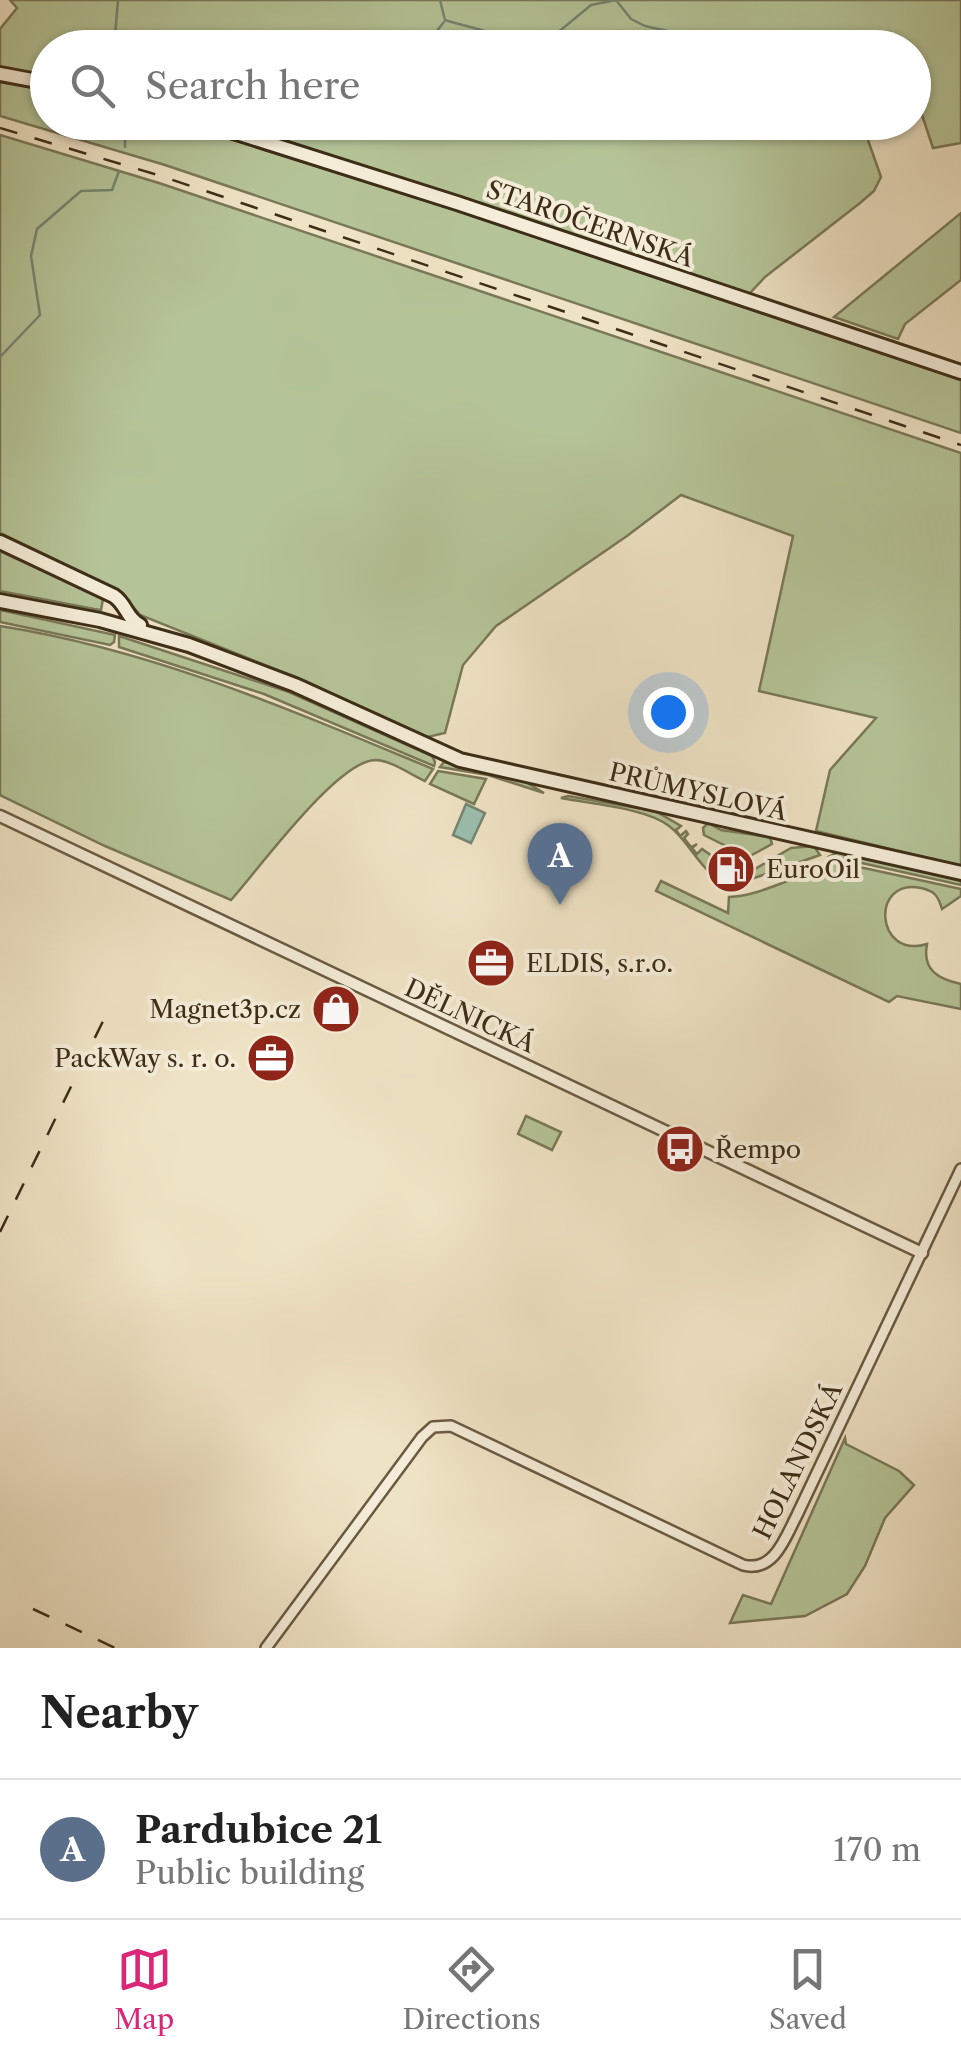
<!DOCTYPE html>
<html lang="en">
<head>
<meta charset="utf-8">
<style>
  body { margin:0; font-family:"Libre Caslon Text",serif; background:#f2f2f2; color:#222 }
  .you { position:absolute; left:668px; top:712px; width:35px; height:35px; margin:-25px; border:8px solid #fff; border-radius:50%; background:#1a73e8; box-shadow:0 0 0 15px #1a73e833 }
  .badge { display:grid; place-items:center; width:65px; height:65px; border-radius:50%; background:#db2777; color:#fff; font-size:32px; font-weight:700 }
  .pin { position:absolute; translate:-50% -82px; filter:drop-shadow(0 2px 5px #0008) }
  .pin::after { content:''; position:absolute; top:52px; width:35px; height:30px; background:inherit; clip-path:polygon(0 0,100% 0,50% 100%) }
  .list { margin:0; padding:0; list-style:none }
  h2 { display:flex; justify-content:space-between; align-items:center; height:130px; margin:0; padding:0 40px; font-size:42px }
  h2 small { font-size:32px; font-weight:400; color:#767676 }
  .list li { display:grid; grid-template-columns:65px 1fr auto; gap:30px; align-items:center; box-sizing:border-box; height:140px; padding:0 40px; border-top:2px solid #e0e0e0 }
  .list b { display:block; font-size:38px; white-space:nowrap }
  .list p { margin:0; font-size:32px; white-space:nowrap; color:#767676 }
  .list em { font-size:32px; font-style:normal; color:#767676 }
  .icon { flex:none; width:55px; height:55px; fill:none; stroke:currentColor; stroke-width:2; stroke-linecap:round; stroke-linejoin:round }
  .map { position:relative; flex:none; width:961px; height:1648px; overflow:hidden }
  .search { position:absolute; background:#fff; box-shadow:0 2px 8px #0004; left:30px; right:30px; top:30px; height:110px; display:flex; align-items:center; gap:25px; box-sizing:border-box; padding:0 35px; border-radius:55px; color:#767676; font-size:38px }
  .sheet { height:270px; background:#fff }
  nav { display:flex; justify-content:space-around; align-items:center; box-sizing:border-box; height:140px; border-top:2px solid #e0e0e0; background:#fff; font-size:28px; color:#767676 }
  nav a { display:grid; justify-items:center; gap:5px }
  nav .on { color:#db2777 }
  .map>svg:first-child { display:block }
</style>
</head>
<body>
<div class="map">
<svg width="961" height="1648" viewBox="0 0 961 1648">
  <rect width="100%" height="100%" fill="#efe3c5"/>
  <filter id="stains"><feTurbulence type="fractalNoise" baseFrequency=".002" numOctaves="4"/><feColorMatrix values="0 0 0 0 .2 0 0 0 0 .09 0 0 0 0 .02 0 0 0 .5 -.17"/></filter>
  <radialGradient id="worn" r=".72"><stop offset=".6" stop-color="#630" stop-opacity="0"/><stop offset="1" stop-color="#630" stop-opacity=".3"/></radialGradient>
  <g fill="#b5c498" stroke="#797858" stroke-width="2.5">
    <polygon points="10,0 961,0 961,143 933,148 914,91 914,48 48,48 47,76 0,67 0,29 17,8"/>
    <polygon points="0,82 47,90 48,122 179,123 455,210 961,380 961,433 165,165 0,116"/>
    <polygon points="226,123 862,123 881,177 874,191 860,203 765,277 749,294"/>
    <polygon points="0,135 159,183 961,453 961,866 816,831 830,770 876,718 759,691 793,536 681,495 627,536 496,626 463,665 445,733 423,738 305,681 140,615 120,591 0,533"/>
    <polygon points="961,213 961,280 905,324 898,339 834,317"/>
    <polygon points="0,551 103,599 101,610 94,609 0,591"/>
    <polygon points="0,610 115,635 114,642 110,645 0,622"/>
    <path d="M0,626c153,24 291,84 433,143l-8,12c-14,-6 -34,-21 -50,-21 -38,1 -117,110 -144,140l-126,-54 -105,-51z"/>
    <polygon points="119,636 289,692 432,756 435,762 434,766 264,694 119,647"/>
    <polygon points="444,762 524,781 544,793 488,775 440,767"/>
    <polygon points="438,771 486,779 474,804 430,784"/>
    <path d="M568,796l87,15 26,15 -5,4 4,6 6,-5 2,3 -4,4 7,9 6,-3 -5,4 5,6 5,-5 10,7 -1,5 7,4 3,-5 3,2 -5,8 26,10 3,-7 43,-25 23,-2 6,9 -80,28c-36,3 -46,-39 -71,-57 -23,-18 -78,-22 -108,-28z"/>
    <polygon points="708,823 721,830 770,837 772,844 750,856 744,855 704,835 703,828"/>
    <polygon points="838,852 961,878 961,885 830,856"/>
    <path d="M827,860l134,29v7l-19,13c-4,-13 -7,-18 -21,-21 -51,-11 -46,72 6,56 -5,26 11,35 34,40v25l-64,-13 -8,6 -233,-111 5,-10 67,32 1,-16c31,-1 55,-18 86,-24z"/>
    <polygon points="526,1116 561,1132 552,1150 518,1134"/>
    <polygon points="845,1438 846,1444 899,1471 914,1485 885,1518 865,1566 847,1594 805,1616 730,1623 743,1595 771,1604"/>
  </g>
  <polygon fill="#9bbfae" stroke="#758572" stroke-width="2.5" points="466,804 485,813 471,843 453,835"/>
  <g fill="none" stroke-linecap="round" stroke-linejoin="round">
    <g stroke="#758572" stroke-width="2.5">
      <path d="M440,0l5,20c29,9 55,12 81,28"/>
      <polyline points="556,34 591,5 616,0 631,19 645,26 743,48"/>
      <polyline points="114,48 118,0"/>
      <polyline points="423,48 444,22"/>
      <polyline points="476,48 479,31"/>
      <polyline points="529,48 551,35"/>
      <polyline points="102,122 107,130 125,138 125,147"/>
      <polyline points="0,357 40,315 31,256 37,229 81,191 112,190 119,171"/>
    </g>
    <g stroke="#6a5a42" stroke-width="14">
      <path id="minor" d="M266,1648l156,-211 11,-10 18,-1 292,139c31,8 42,-27 54,-50l164,-346"/>
    </g>
    <g stroke="#6a5a42" stroke-width="15">
      <polyline id="tertiary" points="0,816 922,1253"/>
    </g>
    <g stroke="#3d2d17" stroke-width="18">
      <g id="secondary">
        <polyline points="0,74 48,83"/>
        <polyline points="202,122 457,203 961,372"/>
        <path d="M0,542l114,54c13,9 12,22 26,29"/>
        <polyline points="0,601 100,620 189,645 295,685 460,760 961,873"/>
      </g>
    </g>
    <use href="#minor" stroke="#f5edd9" stroke-width="9"/>
    <use href="#tertiary" stroke="#f5edd9" stroke-width="10"/>
    <use href="#secondary" stroke="#f5edd9" stroke-width="12"/>
    <g stroke="#3d2d17" stroke-width="2.5" stroke-dasharray="18 18" stroke-linecap="butt">
      <polyline points="0,128 161,176 961,445"/>
      <polyline points="0,1232 105,1017"/>
      <polyline points="33,1609 115,1648"/>
    </g>
  </g>
  <defs>
    <g id="fuel-disc" transform="scale(2.5)"><circle r="9.5" fill="#8f2418" stroke="#f5edd9"/><path d="M-5.5-6h7V0h2V4h1.3V-2.5L3-4.5l.8-.8L6-3V5H2.5V1h-1V6h-7ZM-4.2-4.7v3.2H.2V-4.7Z" fill="#fff"/></g>
    <g id="office-disc" transform="scale(2.5)"><circle r="9.5" fill="#8f2418" stroke="#f5edd9"/><path d="M-6-3h4V-5.5h4V-3h4V5H-6ZM-1-4.5V-3h2v-1.5ZM-6 0V1H6V0Z" fill="#fff"/></g>
    <g id="shop-disc" transform="scale(2.5)"><circle r="9.5" fill="#8f2418" stroke="#f5edd9"/><path d="M-5-2.5h2.3a2.7 3.5 0 0 1 5.4 0H5L5.5 6h-11ZM-1.5-2.5h3a1.5 2.3 0 0 0-3 0Z" fill="#fff"/></g>
    <g id="bus-disc" transform="scale(2.5)"><circle r="9.5" fill="#8f2418" stroke="#f5edd9"/><path d="M-5-6H5V4H4V6H2V4H-2V6H-4V4H-5ZM-3.5-4V0h7V-4ZM-3.5 1.2v1.5H-2V1.2ZM2 1.2v1.5H3.5V1.2Z" fill="#fff"/></g>
  </defs>
  <g fill-rule="evenodd">
    <use href="#fuel-disc" x="731" y="869"/>
    <use href="#office-disc" x="491" y="963"/>
    <use href="#shop-disc" x="336" y="1009"/>
    <use href="#office-disc" x="271" y="1058"/>
    <use href="#bus-disc" x="680" y="1149"/>
  </g>
  <g text-anchor="middle" dominant-baseline="central" stroke-width="8" stroke-linejoin="round" paint-order="stroke">
    <g font-size="25" fill="#3d2d17" stroke="#f5edd9">
      <text transform="translate(590 224) rotate(19)">STAROČERNSKÁ</text>
      <text transform="translate(698 792) rotate(13)">PRŮMYSLOVÁ</text>
      <text transform="translate(470 1016) rotate(25)">DĚLNICKÁ</text>
      <text transform="translate(798 1461) rotate(-64)">HOLANDSKÁ</text>
    </g>
    <g font-size="25" fill="#3d2d17" stroke="#f5edd9" text-anchor="start">
      <text x="766" y="869">EuroOil</text>
      <text x="526" y="963">ELDIS, s.r.o.</text>
      <text x="301" y="1009" text-anchor="end">Magnet3p.cz</text>
      <text x="236" y="1058" text-anchor="end">PackWay s. r. o.</text>
      <text x="715" y="1149">Řempo</text>
    </g>
  </g>
  <rect width="100%" height="100%" filter="url(#stains)"/>
  <rect width="100%" height="100%" fill="url(#worn)"/>
</svg>
<div class="you"></div>
<div class="pin badge" style="left:560px;top:905px;background:#5c6f8a">A</div>
<div class="search"><svg class="icon" aria-label="search" viewBox="0 0 24 24"><circle cx="10" cy="10" r="6"/><path d="M15 15l6 6"/></svg>Search here</div>
</div>
<section class="sheet">
<h2>Nearby<small></small></h2>
<ul class="list">
<li><span class="badge" style="background:#5c6f8a">A</span><div><b>Pardubice 21</b><p>Public building</p></div><em>170 m</em></li>
</ul>
</section>
<nav>
<a class="on"><svg class="icon" aria-label="map" viewBox="0 0 24 24"><path d="M3 6l6-2 6 2 6-2v14l-6 2-6-2-6 2zM9 4v14M15 6v14"/></svg>Map</a>
<a><svg class="icon" aria-label="directions" viewBox="0 0 24 24"><path d="M12 3l9 9-9 9-9-9zM9 14v-3h6M13 9l2 2-2 2"/></svg>Directions</a>
<a><svg class="icon" aria-label="saved" viewBox="0 0 24 24"><path d="M7 4h10v16l-5-4-5 4z"/></svg>Saved</a>
</nav>
</body>
</html>
